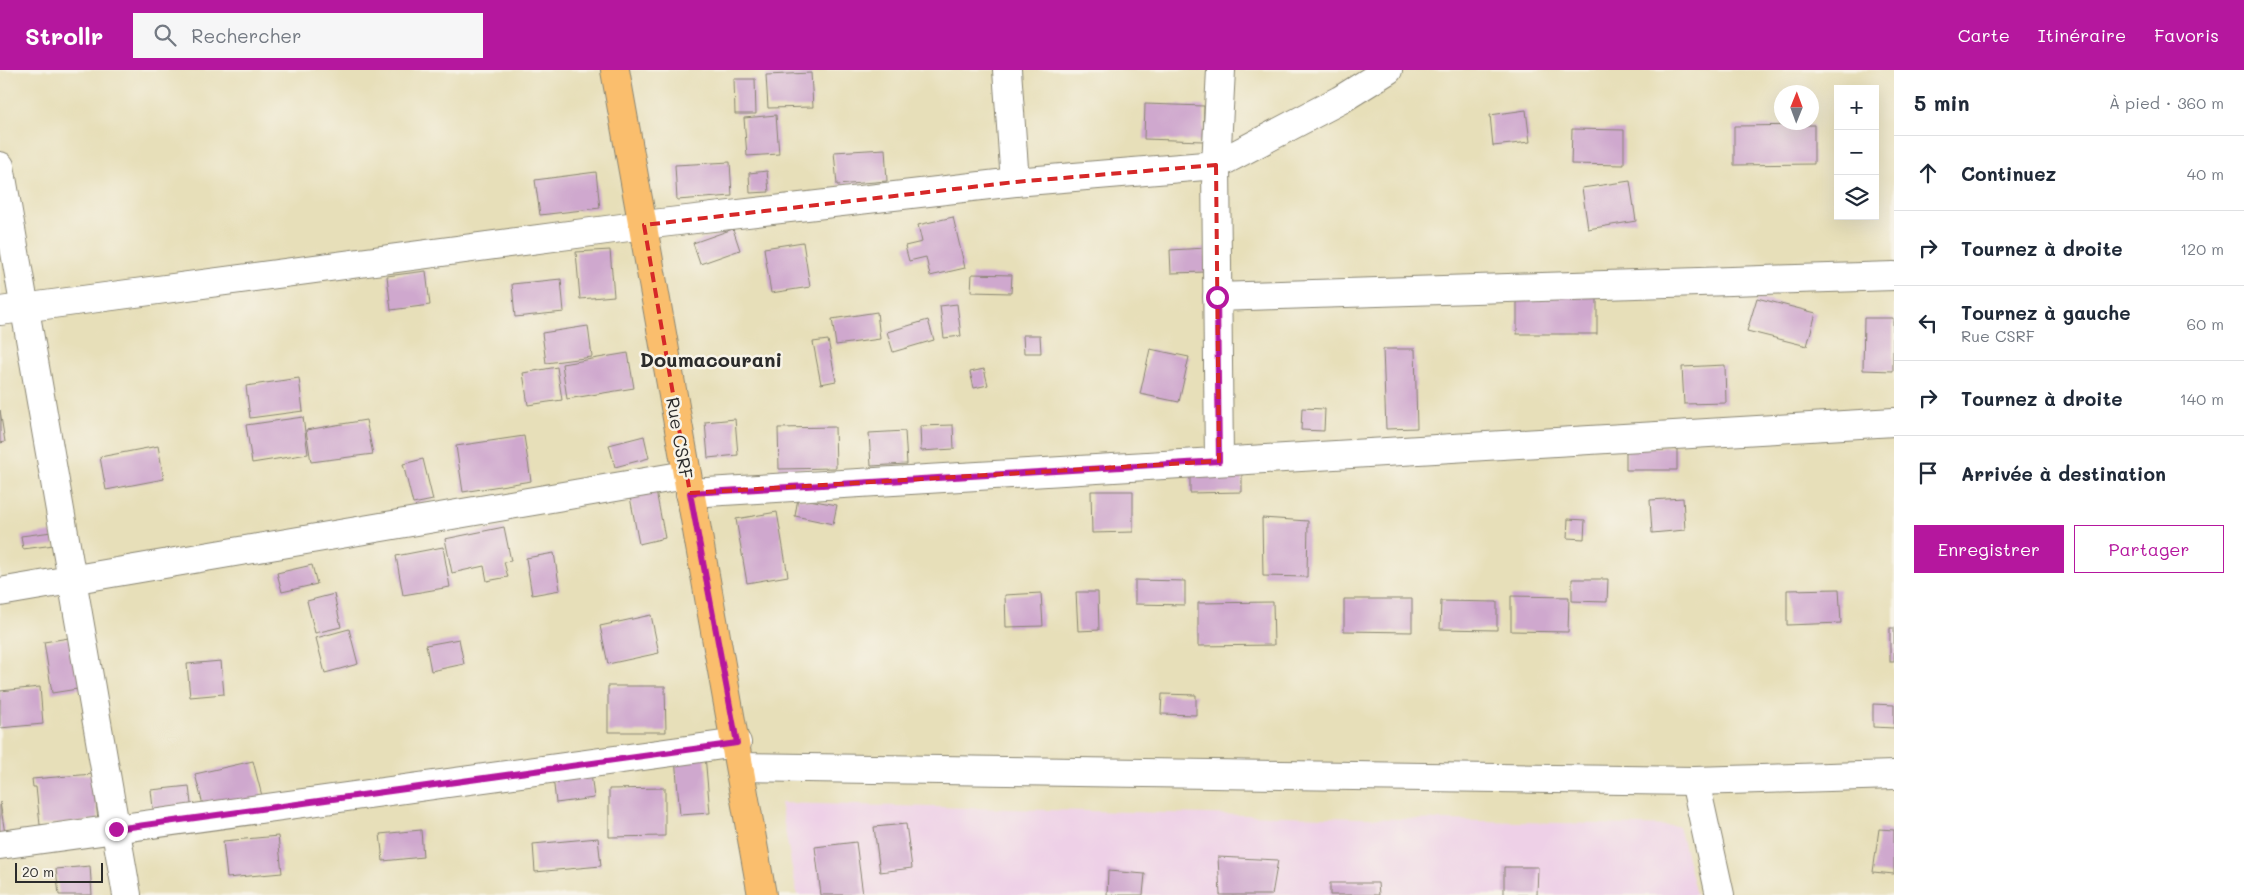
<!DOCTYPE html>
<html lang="fr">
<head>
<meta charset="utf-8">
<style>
  body { margin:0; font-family:Mali,sans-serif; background:#f6f6f7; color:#1f2937 }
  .controls { position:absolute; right:15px; top:15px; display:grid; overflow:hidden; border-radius:0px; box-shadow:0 5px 20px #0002 }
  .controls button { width:45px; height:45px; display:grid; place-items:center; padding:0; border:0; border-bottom:1px solid #e0e1e3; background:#fff; color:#1f2937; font:25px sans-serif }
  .compass { position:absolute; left:1774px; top:15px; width:45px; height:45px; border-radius:50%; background:#fff; box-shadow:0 5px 20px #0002; rotate:1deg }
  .scale { position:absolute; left:15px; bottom:12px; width:88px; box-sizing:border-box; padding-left:5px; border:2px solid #2b2b2b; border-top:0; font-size:14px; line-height:18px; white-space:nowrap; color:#2b2b2b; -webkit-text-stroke:4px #f7f3e8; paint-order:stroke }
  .stop { position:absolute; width:15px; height:15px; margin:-11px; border:4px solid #b5179e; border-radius:50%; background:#fff }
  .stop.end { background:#b5179e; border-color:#fff; box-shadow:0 1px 5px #0008 }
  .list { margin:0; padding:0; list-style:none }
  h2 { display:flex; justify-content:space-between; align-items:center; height:65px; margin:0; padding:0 20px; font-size:21px }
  h2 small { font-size:16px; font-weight:400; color:#747a83 }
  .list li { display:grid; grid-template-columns:32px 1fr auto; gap:15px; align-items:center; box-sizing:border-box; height:75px; padding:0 20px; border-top:1px solid #e0e1e3 }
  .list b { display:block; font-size:19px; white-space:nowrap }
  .list p { margin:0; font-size:16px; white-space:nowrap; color:#747a83 }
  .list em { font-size:16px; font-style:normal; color:#747a83 }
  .actions { display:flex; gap:10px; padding:15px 20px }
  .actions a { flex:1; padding:11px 0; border:1px solid #b5179e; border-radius:0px; text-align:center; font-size:18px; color:#b5179e }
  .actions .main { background:#b5179e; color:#fff }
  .icon { flex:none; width:28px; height:28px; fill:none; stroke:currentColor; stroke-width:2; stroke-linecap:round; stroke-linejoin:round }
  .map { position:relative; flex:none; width:1894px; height:825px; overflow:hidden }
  header { display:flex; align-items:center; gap:30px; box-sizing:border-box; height:70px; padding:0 25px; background:#b5179e; color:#fff }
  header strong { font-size:24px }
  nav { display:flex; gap:28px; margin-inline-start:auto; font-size:18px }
  .search { width:350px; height:45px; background:#f6f6f7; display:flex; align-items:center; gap:12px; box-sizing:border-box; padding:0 18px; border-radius:0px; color:#747a83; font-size:19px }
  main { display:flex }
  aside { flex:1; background:#fff }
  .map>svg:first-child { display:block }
</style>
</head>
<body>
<header>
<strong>Strollr</strong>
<div class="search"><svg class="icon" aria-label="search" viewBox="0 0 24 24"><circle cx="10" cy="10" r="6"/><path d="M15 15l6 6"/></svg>Rechercher</div>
<nav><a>Carte</a><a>Itinéraire</a><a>Favoris</a></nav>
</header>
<main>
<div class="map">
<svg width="1894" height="825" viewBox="0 0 1894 825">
  <rect width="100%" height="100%" fill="#f7f3e8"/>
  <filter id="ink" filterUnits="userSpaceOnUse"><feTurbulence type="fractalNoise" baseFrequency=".02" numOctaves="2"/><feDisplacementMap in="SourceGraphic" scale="10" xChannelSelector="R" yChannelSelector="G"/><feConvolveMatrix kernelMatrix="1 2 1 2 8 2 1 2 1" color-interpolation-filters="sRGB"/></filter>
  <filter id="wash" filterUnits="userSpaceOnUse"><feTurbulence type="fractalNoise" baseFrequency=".0096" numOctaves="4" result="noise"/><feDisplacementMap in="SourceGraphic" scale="20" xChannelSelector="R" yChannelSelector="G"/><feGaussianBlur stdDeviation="1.12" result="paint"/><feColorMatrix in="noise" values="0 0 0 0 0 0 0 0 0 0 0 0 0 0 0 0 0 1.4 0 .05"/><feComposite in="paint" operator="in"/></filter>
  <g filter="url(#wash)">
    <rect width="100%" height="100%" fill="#e7dfb9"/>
    <polygon fill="#eed0e7" points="780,733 1679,756 1696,825 797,825"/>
    <g id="blocks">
      <g fill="#cfa8ce">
        <polygon points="811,3 813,37 768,38 766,5"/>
        <polygon points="734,9 755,9 756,44 735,44"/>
        <polygon points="1145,34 1204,36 1203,71 1144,69"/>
        <polygon points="1526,40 1530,72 1493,76 1490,45"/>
        <polygon points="776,45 779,84 747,86 744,48"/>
        <polygon points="1814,55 1814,94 1734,95 1734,56"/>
        <polygon points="1572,59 1624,60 1624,95 1571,94"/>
        <polygon points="885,79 887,111 837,115 834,82"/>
        <polygon points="730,92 732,126 677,130 675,95"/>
        <polygon points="767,101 769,122 750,123 749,103"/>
        <polygon points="596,102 600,138 540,145 535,110"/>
        <polygon points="1630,111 1636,151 1588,159 1582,118"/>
        <polygon points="953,147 965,198 930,206 926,187 909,191 905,176 922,172 918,155"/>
        <polygon points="733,159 740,180 700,194 693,173"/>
        <polygon points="803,172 810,217 771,223 764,178"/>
        <polygon points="1206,178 1206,202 1171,203 1170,180"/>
        <polygon points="610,180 614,226 580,229 576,182"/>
        <polygon points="426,201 430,235 391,240 387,206"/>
        <polygon points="972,204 1012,205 1011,223 971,222"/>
        <polygon points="561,209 564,242 515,247 512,214"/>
        <rect x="1517" y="223" width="80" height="41"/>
        <polygon points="1757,228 1816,243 1807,276 1747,261"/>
        <polygon points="957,234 961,266 944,268 940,236"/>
        <polygon points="877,242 880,269 836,275 832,249"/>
        <polygon points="1864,248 1893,248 1893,301 1863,300"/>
        <polygon points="928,250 934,270 893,282 887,262"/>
        <polygon points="588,256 592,287 546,293 542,263"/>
        <polygon points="1023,265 1040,265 1041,283 1024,283"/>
        <polygon points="828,270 836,311 821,314 813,272"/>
        <polygon points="1150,279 1189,287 1179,332 1140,324"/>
        <polygon points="1383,279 1415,279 1417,358 1386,359"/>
        <polygon points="628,283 634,318 567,329 562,294"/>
        <polygon points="1725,295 1726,333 1684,334 1682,297"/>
        <polygon points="557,297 562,330 528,335 523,303"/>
        <polygon points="984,299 988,315 974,318 970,302"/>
        <polygon points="299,308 303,341 250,348 246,316"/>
        <polygon points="1302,338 1325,339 1324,361 1301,360"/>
        <polygon points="0,340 5,372 0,373"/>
        <polygon points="303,347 308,384 252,393 246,355"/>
        <polygon points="735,349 738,385 708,388 705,352"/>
        <polygon points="366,350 373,384 311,392 306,360"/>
        <polygon points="953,355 954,379 921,381 920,356"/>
        <polygon points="835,357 836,398 779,399 778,358"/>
        <polygon points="905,361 907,394 871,396 869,363"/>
        <polygon points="524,366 531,411 463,422 456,376"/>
        <polygon points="644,366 649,388 615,397 609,375"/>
        <polygon points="158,376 164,409 106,420 100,387"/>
        <polygon points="1677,377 1677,400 1626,400 1626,378"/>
        <polygon points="423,389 433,430 413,434 403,394"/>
        <polygon points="1242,399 1242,422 1190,423 1190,401"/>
        <polygon points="656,421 665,468 639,474 630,427"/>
        <polygon points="1091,421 1133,421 1133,462 1092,463"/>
        <polygon points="798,428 837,435 833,454 795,446"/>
        <polygon points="1683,428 1685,460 1652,463 1650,430"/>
        <polygon points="777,442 788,506 747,513 736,449"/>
        <polygon points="1262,448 1308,451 1307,507 1263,506"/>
        <polygon points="1568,449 1585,450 1584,469 1567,468"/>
        <polygon points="504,457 511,491 504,492 508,507 487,511 484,496 452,503 445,469"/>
        <polygon points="52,462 54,475 23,479 21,466"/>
        <polygon points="443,477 450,517 403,525 396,486"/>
        <polygon points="554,483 560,520 532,525 526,488"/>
        <polygon points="312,495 317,514 282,522 277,503"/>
        <polygon points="1572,509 1608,509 1607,532 1572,531"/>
        <polygon points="1135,510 1185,511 1185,535 1135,534"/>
        <polygon points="1839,519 1841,553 1787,555 1787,520"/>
        <polygon points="1076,522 1098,522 1099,560 1078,561"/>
        <polygon points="1041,523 1043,556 1006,557 1005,525"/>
        <polygon points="334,524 341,557 315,563 307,531"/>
        <polygon points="1511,526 1569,527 1568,562 1511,561"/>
        <polygon points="1344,529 1412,529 1412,562 1344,561"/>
        <polygon points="1441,531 1497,532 1497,560 1440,559"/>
        <polygon points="1273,532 1274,575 1198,576 1198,533"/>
        <polygon points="651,545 659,583 608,594 600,556"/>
        <rect x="1890" y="558" width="4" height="34"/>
        <polygon points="349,559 358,594 325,603 316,568"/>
        <polygon points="81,566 90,617 52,623 44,572"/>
        <polygon points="459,569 464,594 431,601 426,575"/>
        <polygon points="221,591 224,624 190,627 187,594"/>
        <polygon points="608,616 665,616 666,662 608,662"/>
        <polygon points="40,617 43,654 0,658 0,621"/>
        <polygon points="1162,624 1196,625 1196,645 1161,644"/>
        <polygon points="1873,634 1894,635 1894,658 1873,657"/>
        <polygon points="705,685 710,743 680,745 675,688"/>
        <polygon points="253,691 263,730 205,743 195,704"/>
        <polygon points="591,703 594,728 556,733 553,707"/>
        <polygon points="93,704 98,750 40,755 36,717 33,717 32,709"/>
        <polygon points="189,716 192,743 154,747 151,720"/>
        <polygon points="665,718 665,766 609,767 609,719"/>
        <polygon points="0,732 6,770 0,771"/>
        <polygon points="906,754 912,798 880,802 874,757"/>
        <polygon points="1879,759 1894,760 1894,804 1873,802"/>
        <polygon points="421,760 423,787 383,791 380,764"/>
        <polygon points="278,766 282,803 227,808 223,771"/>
        <polygon points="598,768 601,796 535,802 533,774"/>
        <polygon points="856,772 863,825 821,825 815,777"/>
        <polygon points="1218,787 1278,790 1272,825 1220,825"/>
        <polygon points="90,796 92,825 59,825 56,799"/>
        <polygon points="1504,797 1538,797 1537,825 1504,825"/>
        <polygon points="1108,801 1145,804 1143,825 1107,825"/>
        <polygon points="1330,813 1378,813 1379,825 1330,825"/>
      </g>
    </g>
  </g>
  <g filter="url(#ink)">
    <use href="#blocks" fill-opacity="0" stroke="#898572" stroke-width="1"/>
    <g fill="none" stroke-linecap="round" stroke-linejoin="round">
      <g stroke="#898572" stroke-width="30">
        <g id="minor">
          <polyline points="1007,0 1015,112"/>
          <polyline points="0,96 127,825"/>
          <polyline points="1217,227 1894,206"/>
          <polyline points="0,241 644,155 1015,112 1216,95 1340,30 1388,0"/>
          <polyline points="1219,391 1216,95 1221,0"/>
          <polyline points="690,423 1894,352"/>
          <polyline points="0,522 686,405"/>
          <polyline points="741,697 1695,711 1894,705"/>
          <polyline points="1695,711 1720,825"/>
          <polyline points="0,775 737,673"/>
        </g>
      </g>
      <g stroke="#898572" stroke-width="30">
        <polyline id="major" points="615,0 762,825"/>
      </g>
      <use href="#minor" stroke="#fff" stroke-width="28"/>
      <use href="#major" stroke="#fabe6d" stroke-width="28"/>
    </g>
  </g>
  <g fill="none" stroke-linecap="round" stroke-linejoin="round" filter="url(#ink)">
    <polyline stroke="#b5179e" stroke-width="6" points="116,759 737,673 690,423 1219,391 1217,227"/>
  </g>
  <path fill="none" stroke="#d62828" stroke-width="4" stroke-dasharray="10 6" stroke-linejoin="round" d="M1216,95l3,296 -529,32 -46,-268 371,-43z"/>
  <g text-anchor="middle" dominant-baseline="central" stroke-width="5" stroke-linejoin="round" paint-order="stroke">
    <g font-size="18" fill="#2b2b2b" stroke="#f7f3e8">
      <text transform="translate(680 368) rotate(80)">Rue CSRF</text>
    </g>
    <g font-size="20" font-weight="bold" fill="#2b2b2b" stroke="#f7f3e8">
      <text x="711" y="289">Doumacourani</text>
    </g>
  </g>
</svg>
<div class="controls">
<button>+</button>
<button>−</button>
<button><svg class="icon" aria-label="layers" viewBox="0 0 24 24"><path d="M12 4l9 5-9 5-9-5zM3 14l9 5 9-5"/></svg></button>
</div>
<svg class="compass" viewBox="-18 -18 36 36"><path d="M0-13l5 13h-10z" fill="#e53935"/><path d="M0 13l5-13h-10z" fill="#747a83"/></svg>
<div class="scale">20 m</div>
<div class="stop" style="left:1217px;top:227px"></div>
<div class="stop end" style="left:116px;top:759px"></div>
</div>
<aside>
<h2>5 min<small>À pied · 360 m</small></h2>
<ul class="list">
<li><svg class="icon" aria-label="ahead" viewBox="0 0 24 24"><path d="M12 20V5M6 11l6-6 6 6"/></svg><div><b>Continuez</b></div><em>40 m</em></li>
<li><svg class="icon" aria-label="right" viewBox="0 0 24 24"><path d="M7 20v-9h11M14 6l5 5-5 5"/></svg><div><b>Tournez à droite</b></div><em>120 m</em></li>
<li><svg class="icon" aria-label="left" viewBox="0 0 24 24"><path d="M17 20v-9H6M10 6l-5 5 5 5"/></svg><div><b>Tournez à gauche</b><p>Rue CSRF</p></div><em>60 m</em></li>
<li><svg class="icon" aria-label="right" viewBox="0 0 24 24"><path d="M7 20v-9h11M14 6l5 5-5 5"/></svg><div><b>Tournez à droite</b></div><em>140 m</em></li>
<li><svg class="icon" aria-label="arrive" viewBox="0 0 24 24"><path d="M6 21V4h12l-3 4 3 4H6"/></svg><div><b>Arrivée à destination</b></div></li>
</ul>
<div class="actions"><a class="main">Enregistrer</a><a>Partager</a></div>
</aside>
</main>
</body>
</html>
